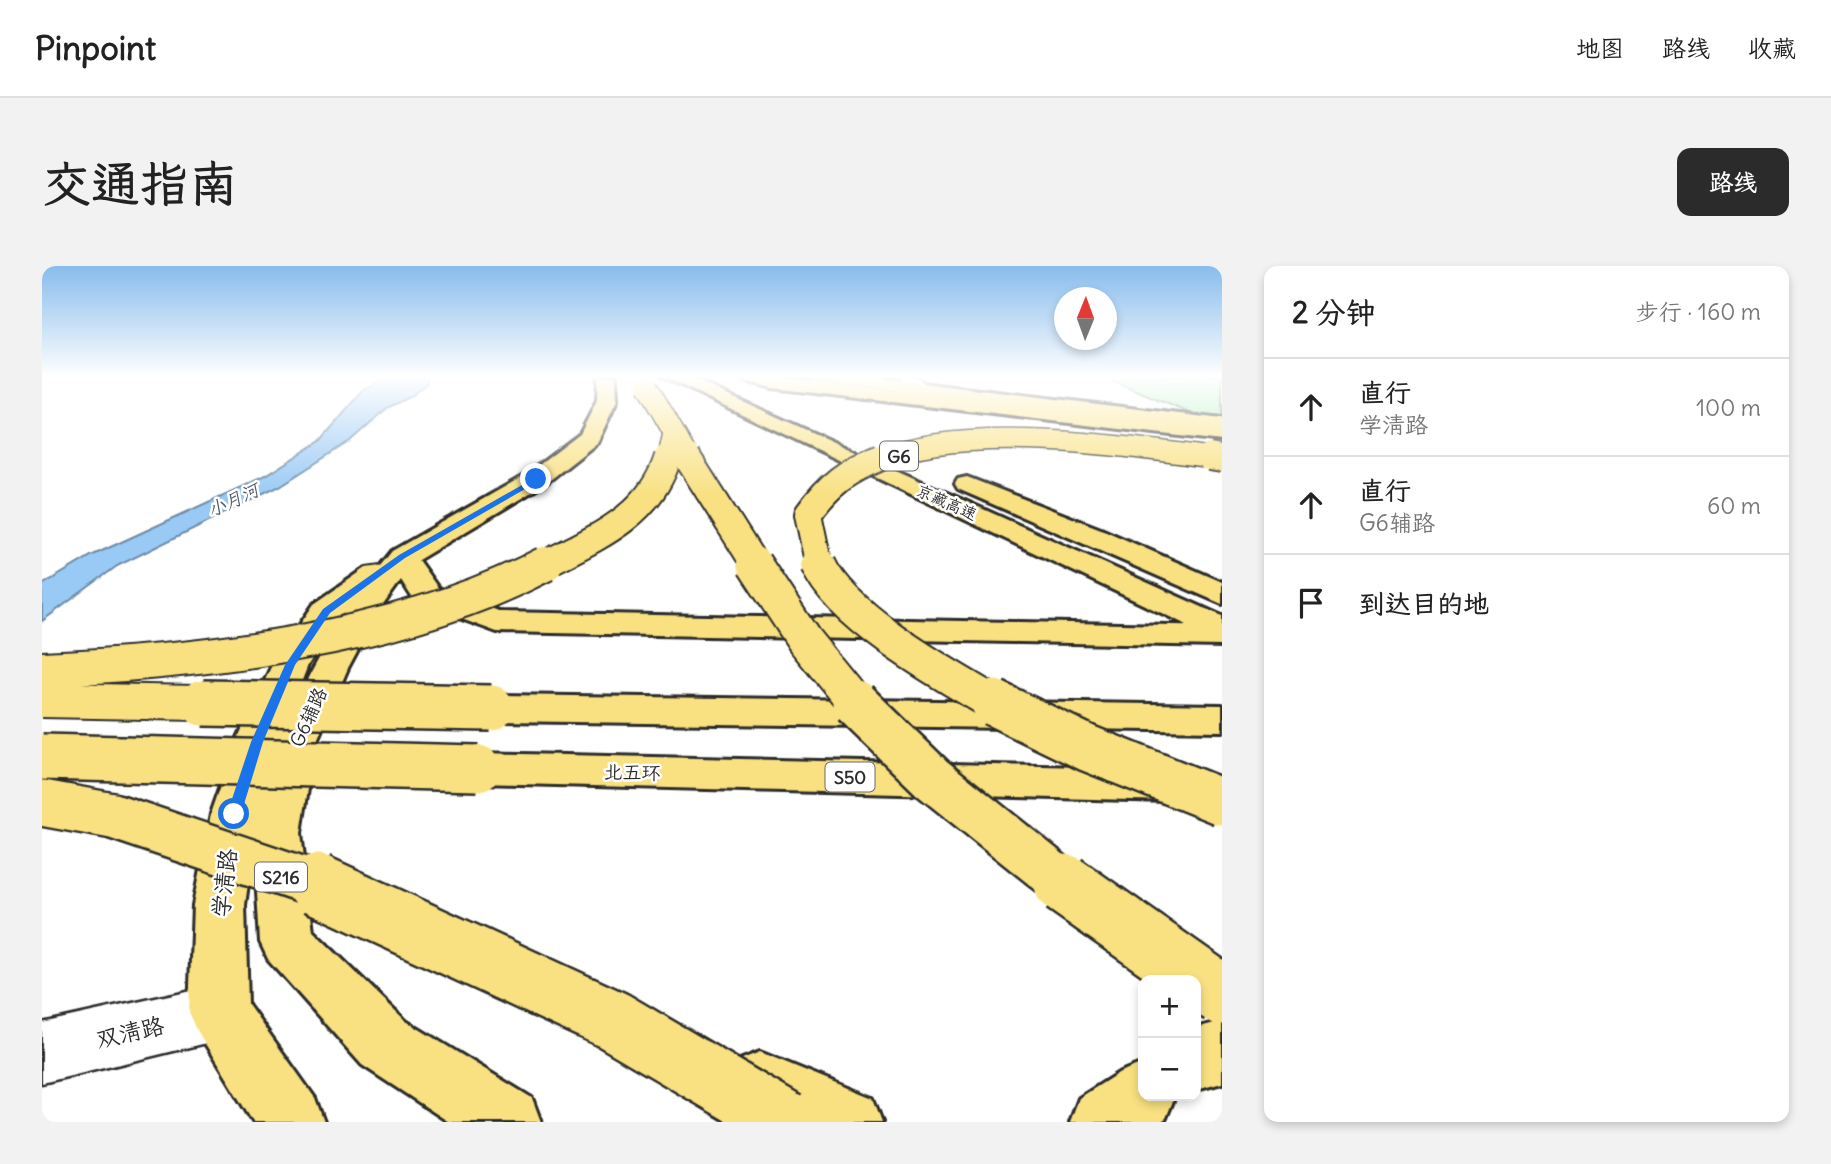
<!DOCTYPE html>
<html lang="zh">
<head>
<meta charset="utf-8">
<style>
  body { margin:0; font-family:Delius,"LXGW WenKai TC",sans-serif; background:#f2f2f2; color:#222 }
  .controls { position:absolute; right:21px; bottom:21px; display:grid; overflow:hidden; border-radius:14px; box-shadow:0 4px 10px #0003 }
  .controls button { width:63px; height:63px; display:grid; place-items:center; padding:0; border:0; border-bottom:2px solid #e0e0e0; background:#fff; color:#222; font:35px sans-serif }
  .compass { position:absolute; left:1012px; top:21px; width:63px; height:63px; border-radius:50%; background:#fff; box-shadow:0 4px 10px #0003; rotate:1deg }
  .stop { position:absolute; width:21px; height:21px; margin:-16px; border:5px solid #1a73e8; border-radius:50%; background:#fff }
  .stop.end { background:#1a73e8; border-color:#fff; box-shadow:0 2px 7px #0008 }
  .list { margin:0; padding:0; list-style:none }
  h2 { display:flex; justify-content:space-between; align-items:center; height:91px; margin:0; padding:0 28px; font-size:30px }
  h2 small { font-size:23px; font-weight:400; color:#767676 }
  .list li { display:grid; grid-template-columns:46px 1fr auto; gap:21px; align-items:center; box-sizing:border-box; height:98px; padding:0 28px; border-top:2px solid #e0e0e0 }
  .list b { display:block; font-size:26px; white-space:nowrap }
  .list p { margin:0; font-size:23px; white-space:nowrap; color:#767676 }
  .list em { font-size:23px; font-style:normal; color:#767676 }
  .icon { flex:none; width:38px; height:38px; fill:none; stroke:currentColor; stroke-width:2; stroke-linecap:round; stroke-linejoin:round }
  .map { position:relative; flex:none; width:1180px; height:856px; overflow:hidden; border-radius:14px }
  header { display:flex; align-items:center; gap:42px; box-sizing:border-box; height:98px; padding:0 35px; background:#fff; border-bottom:2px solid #e0e0e0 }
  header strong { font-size:33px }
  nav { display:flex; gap:38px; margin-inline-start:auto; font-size:24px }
  .intro { display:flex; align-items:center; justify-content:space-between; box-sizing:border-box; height:168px; padding:0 42px }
  h1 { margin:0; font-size:49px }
  .button { padding:18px 32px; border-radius:14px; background:#2b2b2b; color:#fff; font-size:24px; font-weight:700 }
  main { display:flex; gap:42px; padding:0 42px }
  aside { flex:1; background:#fff; border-radius:14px; box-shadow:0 4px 10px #0003 }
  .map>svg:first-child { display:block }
</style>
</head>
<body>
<header>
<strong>Pinpoint</strong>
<nav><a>地图</a><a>路线</a><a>收藏</a></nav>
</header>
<div class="intro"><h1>交通指南</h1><a class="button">路线</a></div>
<main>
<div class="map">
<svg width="1180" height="856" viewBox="0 0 1180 856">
  <rect width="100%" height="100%" fill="#fff"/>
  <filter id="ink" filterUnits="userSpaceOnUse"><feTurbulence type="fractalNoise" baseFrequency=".0143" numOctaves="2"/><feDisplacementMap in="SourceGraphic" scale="14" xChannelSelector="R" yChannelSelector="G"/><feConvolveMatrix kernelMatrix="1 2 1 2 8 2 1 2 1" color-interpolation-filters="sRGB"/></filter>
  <g filter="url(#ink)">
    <polygon fill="#abeeb7" stroke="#6b8c71" stroke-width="2" points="1057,110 1180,110 1180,153 1153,149"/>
    <polygon fill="#99c9f5" stroke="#6d8aa4" stroke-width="2" points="347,110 385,110 385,117 369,130 345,142 308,175 238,220 75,300 0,355 0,319 49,290 223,210 278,175 321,125"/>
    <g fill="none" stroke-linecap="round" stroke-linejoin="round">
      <g stroke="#2b2b2b" stroke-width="5">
        <g id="minor">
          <polygon points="855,110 874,110 889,123 880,128 874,127"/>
          <polygon points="177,718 197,727 205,746 197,765 177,774 0,817 0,757"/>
        </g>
      </g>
      <g stroke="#2b2b2b" stroke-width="6">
        <g id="major">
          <path d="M556,110h18l1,25 -20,42 -52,41 -127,76 20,28 63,24 721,14v20l-725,-14 -82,-30 -14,-22 -23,32 -30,56 -33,77 -14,88 12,98 93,90 126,77 9,24h-92l-87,-57 -94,-106 -8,-17 -6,-101 -9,64 3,99 67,94 9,24h-71l-55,-90 -9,-20 4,-107 18,-91 25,-72 36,-77 42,-61 52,-36 14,-2 12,-15 135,-77 53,-40 17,-33zM302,347l-54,98 18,-46 30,-48z"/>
          <polygon points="765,110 822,110 1180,153 1180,165 774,115"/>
          <polygon points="1180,755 1180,817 1154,824 1154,762"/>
          <polygon points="1101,797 1101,830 1133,830 1124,852 1118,856 1028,856 1037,832 1078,806"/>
        </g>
      </g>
      <g stroke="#2b2b2b" stroke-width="6">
        <g id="highway">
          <polygon points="620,110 644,110 1180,350 1180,373 1168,370"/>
          <polygon points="696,110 727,110 1180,163 1180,175 731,122 699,114"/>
          <polygon points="925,211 1059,263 1180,316 1180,338 916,223 913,218 916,213"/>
          <polygon points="449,429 1180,439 1180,465 449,455 435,451 429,442 435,433"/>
          <polygon points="436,487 1127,503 1143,508 1149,519 1143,530 1127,535 436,517 421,513 414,502 421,491"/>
          <polygon points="718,786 831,832 840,856 730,856 695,841 686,818 695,795"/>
        </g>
      </g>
      <use href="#minor" fill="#fff" fill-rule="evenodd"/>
      <use href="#major" fill="#f9e181" fill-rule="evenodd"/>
      <use href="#highway" fill="#f9e181" fill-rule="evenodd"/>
      <g stroke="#2b2b2b" stroke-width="23" stroke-linecap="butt">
        <g id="highway-bridge-far4">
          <polyline points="605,120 647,193"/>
          <polyline points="626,193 631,169"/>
          <path d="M835,193c89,-36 250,-13 345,0"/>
        </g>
      </g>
      <g stroke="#2b2b2b" stroke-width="30" stroke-linecap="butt">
        <g id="highway-bridge-far3">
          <polyline points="645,191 714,300"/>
          <polyline points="1167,191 1180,193"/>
          <path d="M499,300c52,-27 109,-48 127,-109"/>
          <path d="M777,300l-11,-52c22,-31 38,-42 73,-57"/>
        </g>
      </g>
      <g stroke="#2b2b2b" stroke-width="38" stroke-linecap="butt">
        <g id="highway-bridge-far2">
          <polyline points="712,298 762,374 815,439"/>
          <path d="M776,298c23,53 129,112 179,141"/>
          <path d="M0,403c162,-7 358,-29 503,-105"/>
          <polyline points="0,434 260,439"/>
        </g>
      </g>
      <g stroke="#2b2b2b" stroke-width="50" stroke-linecap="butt">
        <g id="highway-bridge-far1">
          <polyline points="161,437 449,442"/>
          <polyline points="813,437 890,512 1025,620"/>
          <polyline points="952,437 1045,482 1180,536"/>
          <polyline points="0,491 436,502"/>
          <polyline points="0,537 71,550 279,620"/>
        </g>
      </g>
      <g stroke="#2b2b2b" stroke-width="64" stroke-linecap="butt">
        <g id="highway-bridge">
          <polyline points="275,618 571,754 744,856"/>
          <polyline points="1022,618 1180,729"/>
        </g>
      </g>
      <use href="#highway-bridge-far4" stroke="#f9e181" stroke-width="20"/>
      <use href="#highway-bridge-far3" stroke="#f9e181" stroke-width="26"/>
      <use href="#highway-bridge-far2" stroke="#f9e181" stroke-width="34"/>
      <use href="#highway-bridge-far1" stroke="#f9e181" stroke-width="45"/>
      <use href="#highway-bridge" stroke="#f9e181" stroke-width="59"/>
    </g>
  </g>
  <linearGradient id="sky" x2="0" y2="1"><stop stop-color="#88bced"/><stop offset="0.48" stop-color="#fff"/><stop offset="1" stop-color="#fff" stop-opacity="0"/></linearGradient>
  <rect width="1180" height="230" fill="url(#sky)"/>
  <polygon fill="#1a73e8" points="494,211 497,215 363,292 288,347 253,399 221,476 199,548 192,553 187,551 185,548 209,476 243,399 281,343 357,289"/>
  <g text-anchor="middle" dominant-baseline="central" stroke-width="5" stroke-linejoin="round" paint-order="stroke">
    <g font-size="16" fill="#2b2b2b" stroke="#fff">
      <text transform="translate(905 236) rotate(24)">京藏高速</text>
    </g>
    <g fill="#fff" stroke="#6b6b6b" stroke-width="2">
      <rect x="838" y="175.5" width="38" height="29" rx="5"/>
      <rect x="783.5" y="496.5" width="49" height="29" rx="5"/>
      <rect x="213" y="596.5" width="52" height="29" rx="5"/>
    </g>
    <g font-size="18" font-weight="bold" fill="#2b2b2b">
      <text x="857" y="190">G6</text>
      <text x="808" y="511">S50</text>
      <text x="239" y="611">S216</text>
    </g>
    <g font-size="18" font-style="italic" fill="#4c5a68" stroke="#fff">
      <text transform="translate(191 234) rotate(-25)">小月河</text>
    </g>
    <g font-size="19" fill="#2b2b2b" stroke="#fff">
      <text transform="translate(266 451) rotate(-66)">G6辅路</text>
      <text transform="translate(590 506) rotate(1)">北五环</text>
    </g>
    <g font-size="23" fill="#2b2b2b" stroke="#fff">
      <text transform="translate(182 617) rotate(-83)">学清路</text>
      <text transform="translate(88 766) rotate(-13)">双清路</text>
    </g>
  </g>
</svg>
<div class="controls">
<button>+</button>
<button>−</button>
</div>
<svg class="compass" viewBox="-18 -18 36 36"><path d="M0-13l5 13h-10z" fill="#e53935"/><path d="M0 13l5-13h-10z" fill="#767676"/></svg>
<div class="stop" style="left:192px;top:548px"></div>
<div class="stop end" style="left:494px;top:213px"></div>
</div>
<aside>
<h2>2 分钟<small>步行 · 160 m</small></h2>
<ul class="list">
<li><svg class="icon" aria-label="ahead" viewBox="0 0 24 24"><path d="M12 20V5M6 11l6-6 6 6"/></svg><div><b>直行</b><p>学清路</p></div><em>100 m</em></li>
<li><svg class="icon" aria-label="ahead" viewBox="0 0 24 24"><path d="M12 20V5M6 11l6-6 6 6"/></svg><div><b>直行</b><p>G6辅路</p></div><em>60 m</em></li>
<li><svg class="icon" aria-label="arrive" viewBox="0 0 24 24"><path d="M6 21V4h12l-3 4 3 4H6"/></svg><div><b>到达目的地</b></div></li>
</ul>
</aside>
</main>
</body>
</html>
